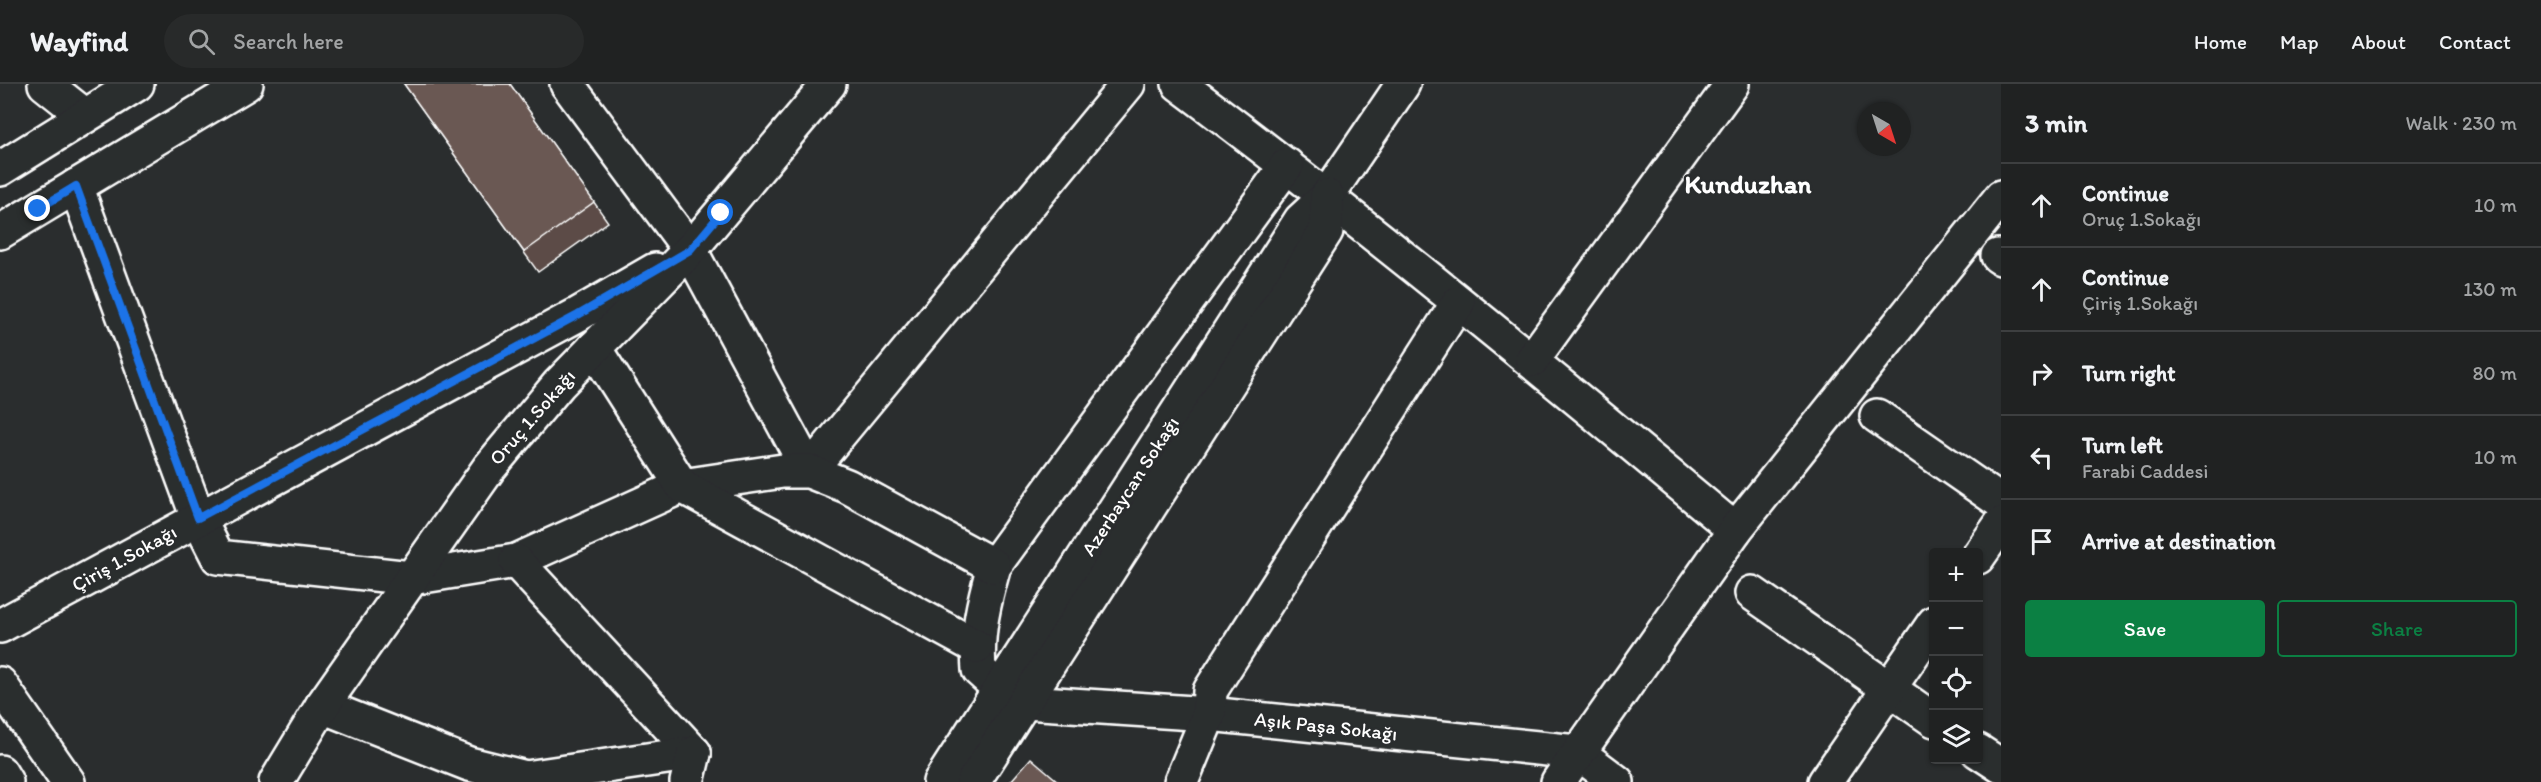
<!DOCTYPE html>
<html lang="en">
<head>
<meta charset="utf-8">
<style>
  body { margin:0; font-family:Itim,sans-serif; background:#282a2a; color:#f1f3f6 }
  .controls { position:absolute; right:18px; bottom:18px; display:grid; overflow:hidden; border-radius:6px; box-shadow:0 2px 4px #0004 }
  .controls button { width:54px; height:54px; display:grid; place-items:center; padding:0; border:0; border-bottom:2px solid #3d3f40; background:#202222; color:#f1f3f6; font:30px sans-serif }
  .compass { position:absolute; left:1857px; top:18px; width:54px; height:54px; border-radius:50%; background:#202222; box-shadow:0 2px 4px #0004; rotate:141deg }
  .stop { position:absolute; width:18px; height:18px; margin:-14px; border:4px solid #1a73e8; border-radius:50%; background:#fff }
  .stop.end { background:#1a73e8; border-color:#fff; box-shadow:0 2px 6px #0008 }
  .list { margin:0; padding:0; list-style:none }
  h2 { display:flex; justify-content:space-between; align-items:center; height:78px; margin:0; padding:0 24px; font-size:26px }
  h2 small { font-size:20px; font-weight:400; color:#a2a4a5 }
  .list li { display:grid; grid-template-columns:39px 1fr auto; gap:18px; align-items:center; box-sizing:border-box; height:84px; padding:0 24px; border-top:2px solid #3d3f40 }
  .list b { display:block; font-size:22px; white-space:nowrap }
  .list p { margin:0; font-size:20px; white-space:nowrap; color:#a2a4a5 }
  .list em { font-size:20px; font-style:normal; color:#a2a4a5 }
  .actions { display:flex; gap:12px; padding:18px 24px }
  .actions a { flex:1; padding:14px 0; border:2px solid #0b8043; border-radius:6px; text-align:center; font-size:21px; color:#0b8043 }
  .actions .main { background:#0b8043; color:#fff }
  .icon { flex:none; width:33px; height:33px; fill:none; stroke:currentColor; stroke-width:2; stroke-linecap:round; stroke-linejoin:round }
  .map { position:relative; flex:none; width:2001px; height:698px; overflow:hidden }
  header { display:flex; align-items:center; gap:36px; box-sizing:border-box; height:84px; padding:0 30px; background:#202222; border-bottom:2px solid #3d3f40 }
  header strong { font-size:28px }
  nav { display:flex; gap:33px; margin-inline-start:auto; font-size:21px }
  .search { width:420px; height:54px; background:#282a2a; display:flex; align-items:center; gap:15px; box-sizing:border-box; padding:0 21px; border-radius:33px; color:#a2a4a5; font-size:22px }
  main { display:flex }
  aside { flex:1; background:#202222 }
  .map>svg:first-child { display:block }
</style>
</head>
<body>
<header>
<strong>Wayfind</strong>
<div class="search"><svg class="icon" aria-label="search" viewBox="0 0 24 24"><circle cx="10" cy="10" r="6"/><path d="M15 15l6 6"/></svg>Search here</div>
<nav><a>Home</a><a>Map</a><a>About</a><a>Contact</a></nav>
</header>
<main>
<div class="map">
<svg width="2001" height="698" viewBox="0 0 2001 698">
  <rect width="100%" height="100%" fill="#2a2d2e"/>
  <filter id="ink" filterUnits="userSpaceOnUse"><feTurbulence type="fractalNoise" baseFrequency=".0167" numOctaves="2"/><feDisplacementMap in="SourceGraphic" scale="12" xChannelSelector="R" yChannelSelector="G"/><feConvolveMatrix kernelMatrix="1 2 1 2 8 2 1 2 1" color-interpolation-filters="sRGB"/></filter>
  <g filter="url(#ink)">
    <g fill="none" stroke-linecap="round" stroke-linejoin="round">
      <g stroke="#fff" stroke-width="38">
        <g id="minor">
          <polyline points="45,0 84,31"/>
          <polyline points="567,0 690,166 809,387 1128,0"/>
          <path d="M1179,0c190,142 374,294 556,446"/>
          <path d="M1287,81l-293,401c-10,35 -18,68 -15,104l21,19 25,13 184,12 368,38 40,30"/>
          <polyline points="0,85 137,0"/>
          <polyline points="76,102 198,434 218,473 411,494 516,477 682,402 783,387 809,387 847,402 994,482"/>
          <polyline points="0,148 246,0"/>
          <polyline points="1998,172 2001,174"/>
          <polyline points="594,264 682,402 977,563"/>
          <polyline points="1532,276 1732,0"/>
          <polyline points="1877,332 2001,418"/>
          <polyline points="1978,473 2001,440"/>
          <polyline points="516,477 694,669"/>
          <polyline points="1752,509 1934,636"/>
          <polyline points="0,542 577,231 655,186"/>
          <polyline points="0,600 68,698"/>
          <polyline points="322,622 469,680 526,694 694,669"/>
          <polyline points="1978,667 2001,682"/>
          <polyline points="0,688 6,698"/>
          <polyline points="276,698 322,622 489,384 559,300 690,166 829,0"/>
          <polyline points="687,698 694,669"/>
          <polyline points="940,698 1301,136 1327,112 1403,0"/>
          <polyline points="973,698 1326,147 1327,112"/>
          <polyline points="1181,698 1209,630 1210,607 1458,219"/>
          <polyline points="1558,698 1735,446 2001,113"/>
          <polyline points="1825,698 1934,539"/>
        </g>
      </g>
      <use href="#minor" stroke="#2a2d2e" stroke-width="33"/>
    </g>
    <polygon fill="#5b4c47" stroke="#fff" stroke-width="1.5" points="404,0 510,0 608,138 538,188"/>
    <g fill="#6a5853" stroke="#fff" stroke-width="1.5">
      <polygon points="404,0 510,0 594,118 524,168"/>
      <polygon points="1031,674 1059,698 1010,698"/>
    </g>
  </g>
  <g fill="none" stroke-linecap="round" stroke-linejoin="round" filter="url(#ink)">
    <polyline stroke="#1a73e8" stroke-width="8" points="38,125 76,102 198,434 578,231 690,166 721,129"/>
  </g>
  <g text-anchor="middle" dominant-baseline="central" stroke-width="4.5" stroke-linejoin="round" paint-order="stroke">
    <g font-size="20" fill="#fff" stroke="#2a2d2e">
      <text transform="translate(532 333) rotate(-49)">Oruç 1.Sokağı</text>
      <text transform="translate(1130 402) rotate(-57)">Azerbaycan Sokağı</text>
      <text transform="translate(124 474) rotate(-29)">Çiriş 1.Sokağı</text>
      <text transform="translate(1326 642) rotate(6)">Aşık Paşa Sokağı</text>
    </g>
    <g font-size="26" font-weight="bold" fill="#fff" stroke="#2a2d2e">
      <text x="1748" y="100">Kunduzhan</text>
    </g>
  </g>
</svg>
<div class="controls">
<button>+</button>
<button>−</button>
<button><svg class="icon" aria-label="locate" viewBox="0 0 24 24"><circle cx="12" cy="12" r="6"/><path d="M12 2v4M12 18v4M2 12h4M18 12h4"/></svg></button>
<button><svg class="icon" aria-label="layers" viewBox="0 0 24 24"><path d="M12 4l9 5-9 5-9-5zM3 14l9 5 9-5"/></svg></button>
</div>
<svg class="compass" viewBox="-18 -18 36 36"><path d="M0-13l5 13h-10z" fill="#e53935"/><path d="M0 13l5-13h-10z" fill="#a2a4a5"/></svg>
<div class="stop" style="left:721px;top:129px"></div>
<div class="stop end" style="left:38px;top:125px"></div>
</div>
<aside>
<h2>3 min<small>Walk · 230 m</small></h2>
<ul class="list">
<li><svg class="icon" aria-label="ahead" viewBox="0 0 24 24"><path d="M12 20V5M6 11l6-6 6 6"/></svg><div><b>Continue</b><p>Oruç 1.Sokağı</p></div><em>10 m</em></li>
<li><svg class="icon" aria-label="ahead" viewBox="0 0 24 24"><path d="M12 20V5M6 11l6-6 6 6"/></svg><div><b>Continue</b><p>Çiriş 1.Sokağı</p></div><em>130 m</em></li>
<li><svg class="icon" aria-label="right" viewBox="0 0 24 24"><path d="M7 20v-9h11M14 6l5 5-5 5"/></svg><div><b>Turn right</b></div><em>80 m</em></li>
<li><svg class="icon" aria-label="left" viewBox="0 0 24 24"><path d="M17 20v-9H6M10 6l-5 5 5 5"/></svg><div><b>Turn left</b><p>Farabi Caddesi</p></div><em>10 m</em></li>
<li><svg class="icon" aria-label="arrive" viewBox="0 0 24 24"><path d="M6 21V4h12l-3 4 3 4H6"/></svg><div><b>Arrive at destination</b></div></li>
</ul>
<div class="actions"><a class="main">Save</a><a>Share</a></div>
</aside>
</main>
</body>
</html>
